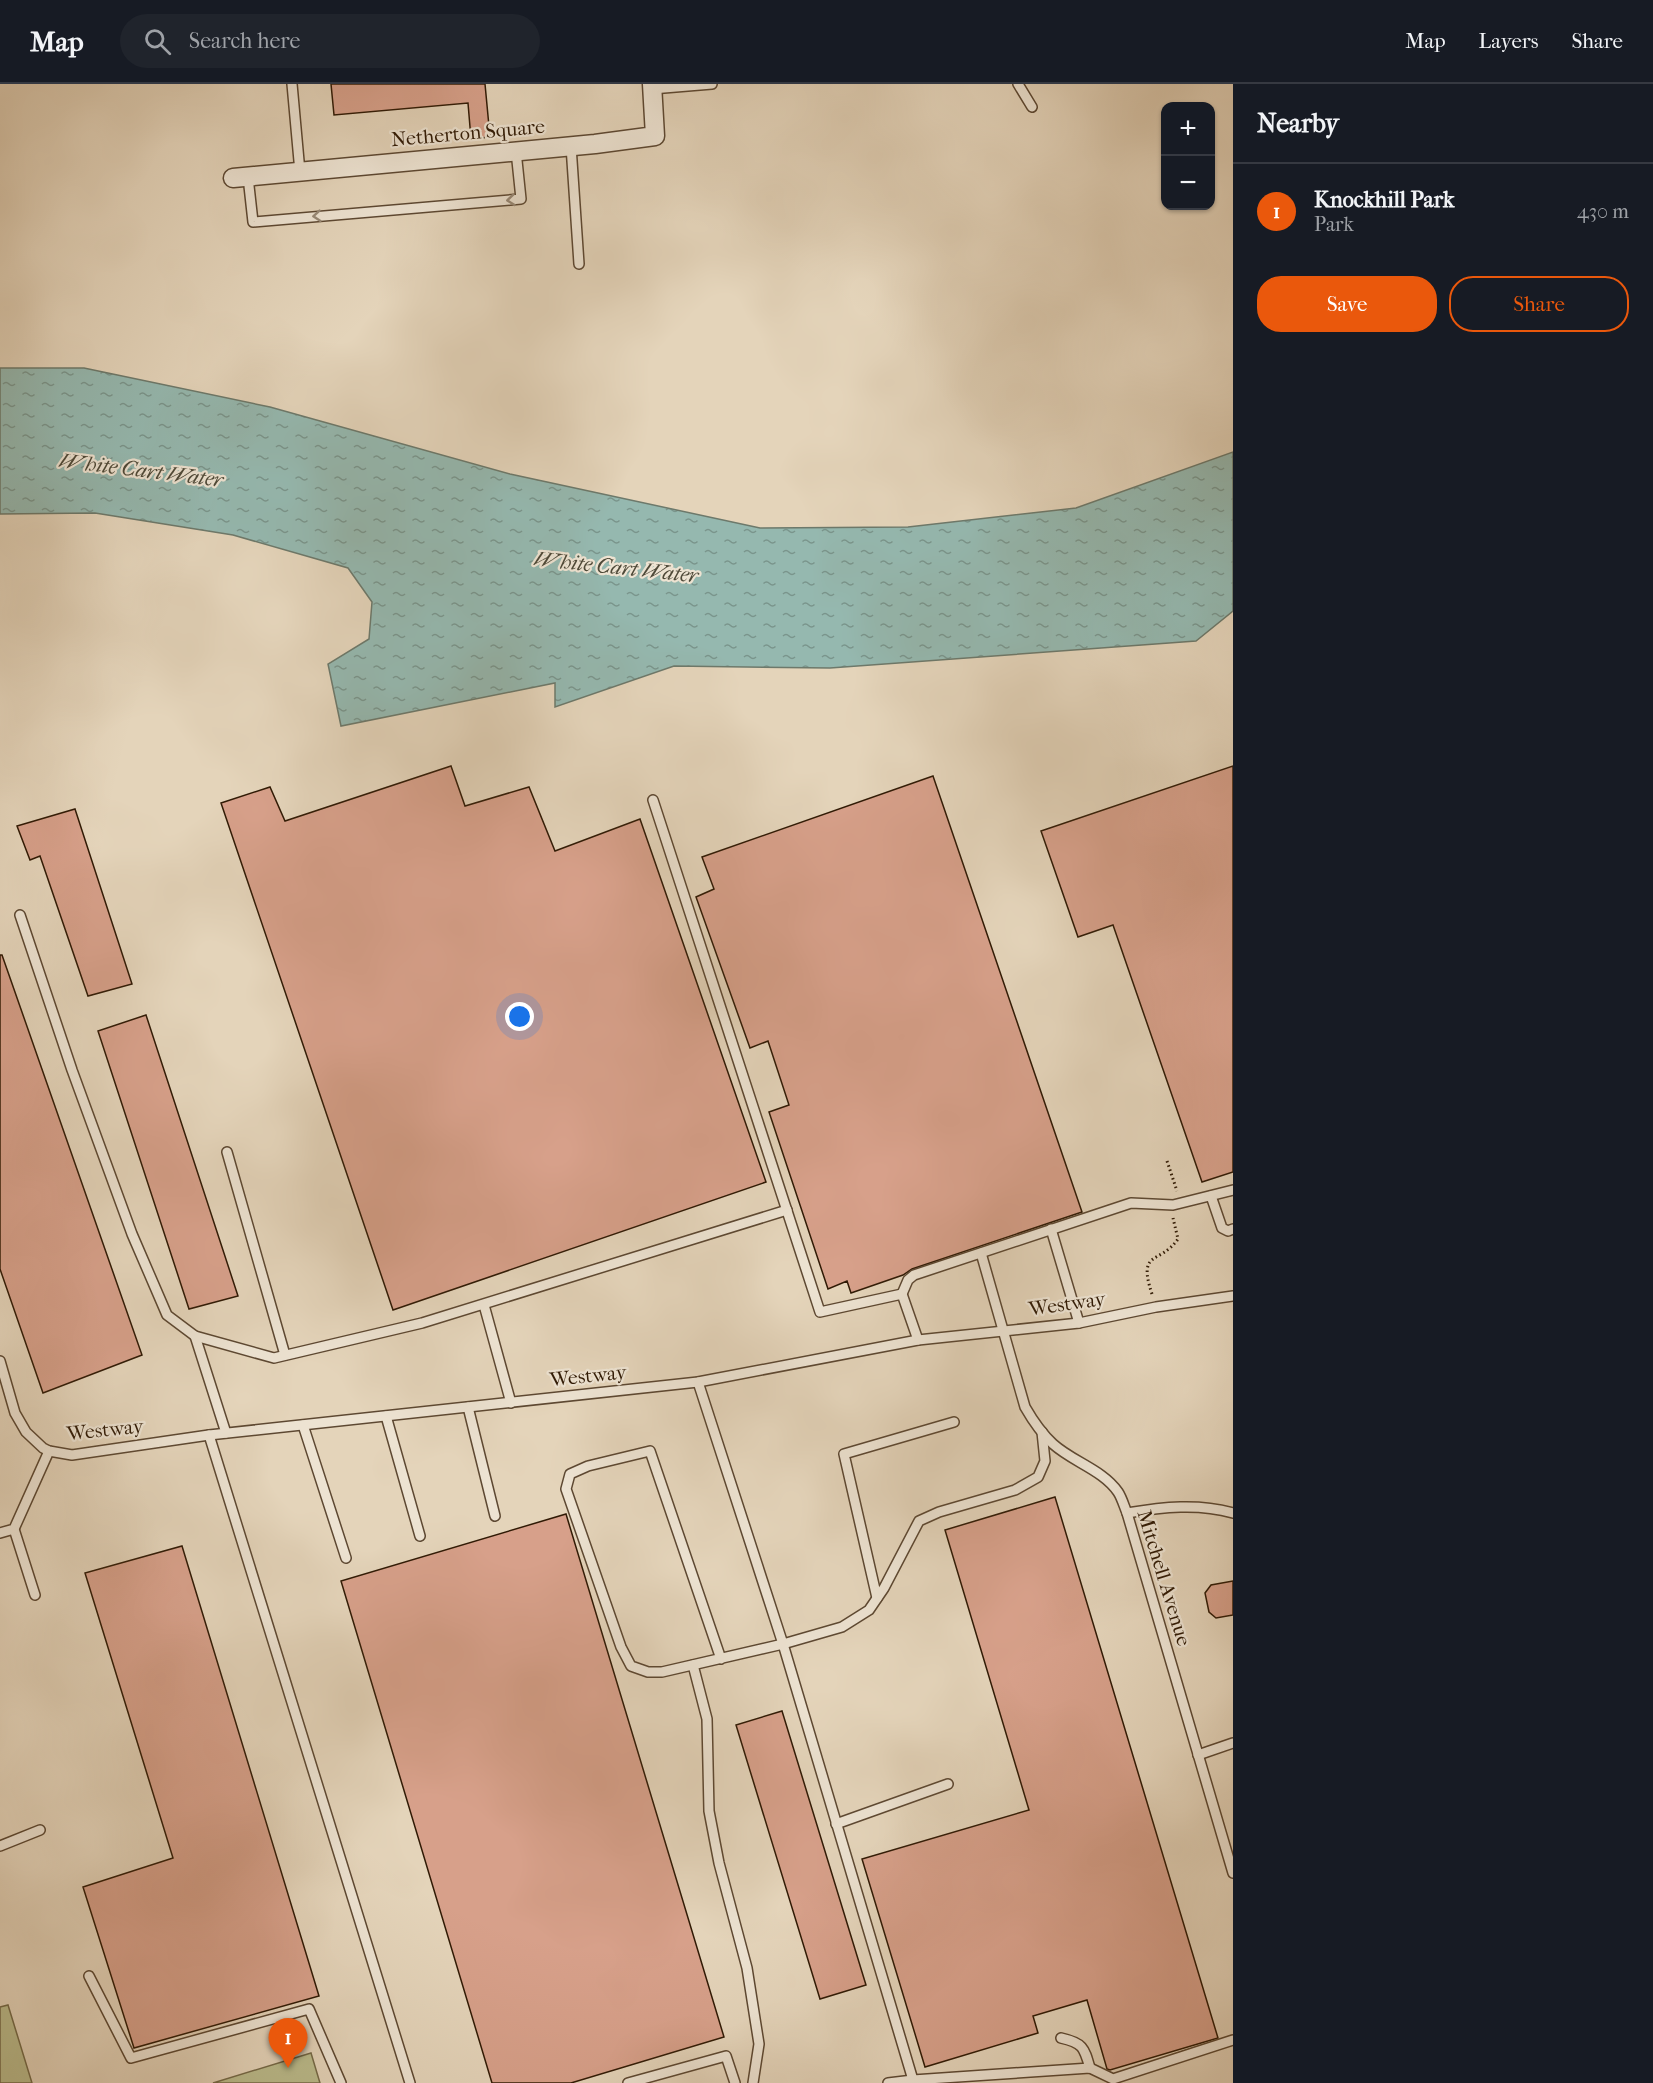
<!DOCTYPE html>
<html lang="en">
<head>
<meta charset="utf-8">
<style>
  body { margin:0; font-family:"IM FELL French Canon",serif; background:#20242c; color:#f1f3f6 }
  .controls { position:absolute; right:18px; top:18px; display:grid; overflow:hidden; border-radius:12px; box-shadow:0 2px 4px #0004 }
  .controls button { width:54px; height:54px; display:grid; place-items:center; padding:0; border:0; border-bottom:2px solid #363941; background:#171b24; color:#f1f3f6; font:30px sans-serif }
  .you { position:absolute; left:520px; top:933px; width:21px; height:21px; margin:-15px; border:4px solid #fff; border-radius:50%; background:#1a73e8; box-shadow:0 0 0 9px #1a73e833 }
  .badge { display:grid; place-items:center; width:39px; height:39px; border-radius:50%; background:#ea580c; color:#fff; font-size:20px; font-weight:700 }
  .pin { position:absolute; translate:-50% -50px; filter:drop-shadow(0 2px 3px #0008) }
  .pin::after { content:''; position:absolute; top:32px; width:21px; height:18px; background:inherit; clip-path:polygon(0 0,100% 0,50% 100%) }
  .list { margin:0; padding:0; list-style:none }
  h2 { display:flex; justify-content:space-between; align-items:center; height:78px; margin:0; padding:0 24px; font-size:26px }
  h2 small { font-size:20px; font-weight:400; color:#9ea1a6 }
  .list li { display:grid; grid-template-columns:39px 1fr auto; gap:18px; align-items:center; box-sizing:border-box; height:96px; padding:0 24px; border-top:2px solid #363941 }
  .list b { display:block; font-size:22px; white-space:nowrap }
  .list p { margin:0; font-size:20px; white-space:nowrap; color:#9ea1a6 }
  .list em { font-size:20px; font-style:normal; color:#9ea1a6 }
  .actions { display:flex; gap:12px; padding:18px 24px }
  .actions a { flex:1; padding:14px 0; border:2px solid #ea580c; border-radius:24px; text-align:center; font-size:21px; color:#ea580c }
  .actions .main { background:#ea580c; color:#fff }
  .icon { flex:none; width:33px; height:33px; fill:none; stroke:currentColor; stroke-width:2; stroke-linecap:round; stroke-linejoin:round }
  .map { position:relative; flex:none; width:1233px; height:1999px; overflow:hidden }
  header { display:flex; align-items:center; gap:36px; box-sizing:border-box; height:84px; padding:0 30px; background:#171b24; border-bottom:2px solid #363941 }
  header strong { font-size:28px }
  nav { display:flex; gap:33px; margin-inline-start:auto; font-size:21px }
  .search { width:420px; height:54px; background:#20242c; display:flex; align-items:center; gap:15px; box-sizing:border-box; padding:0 21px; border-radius:33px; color:#9ea1a6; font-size:22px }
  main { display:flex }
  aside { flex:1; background:#171b24 }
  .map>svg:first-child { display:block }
</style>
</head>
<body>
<header>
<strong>Map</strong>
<div class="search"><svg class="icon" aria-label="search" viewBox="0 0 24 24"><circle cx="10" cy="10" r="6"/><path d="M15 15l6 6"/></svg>Search here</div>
<nav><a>Map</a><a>Layers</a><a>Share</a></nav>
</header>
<main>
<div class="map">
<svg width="1233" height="1999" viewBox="0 0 1233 1999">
  <defs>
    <pattern id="water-ripples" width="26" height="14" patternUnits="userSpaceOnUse" patternTransform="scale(1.5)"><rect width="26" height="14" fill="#95b8af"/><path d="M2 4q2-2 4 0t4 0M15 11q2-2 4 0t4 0" fill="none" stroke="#7a958c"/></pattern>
  </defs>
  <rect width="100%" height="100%" fill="#e4d4ba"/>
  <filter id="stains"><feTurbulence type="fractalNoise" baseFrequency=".00333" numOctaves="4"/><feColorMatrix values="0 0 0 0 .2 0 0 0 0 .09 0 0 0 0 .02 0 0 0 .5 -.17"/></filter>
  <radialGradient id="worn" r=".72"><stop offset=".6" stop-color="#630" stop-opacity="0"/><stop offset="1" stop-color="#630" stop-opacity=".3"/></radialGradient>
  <g fill="#babb8c" stroke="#756a48" stroke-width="1.5">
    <polygon points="8,1921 32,1999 0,1999 0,1923"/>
    <polygon points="311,1969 320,1999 213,1999"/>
  </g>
  <polygon fill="url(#water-ripples)" stroke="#6d796b" stroke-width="1.5" points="0,284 84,284 270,323 510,390 760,444 908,443 1076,424 1233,368 1233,527 1196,557 830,584 674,582 555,623 555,599 341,642 328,580 369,555 372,518 348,484 233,451 95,429 0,430"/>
  <g fill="#d7a08a" stroke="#301a05" stroke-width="1.5">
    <polygon points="331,0 485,0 490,53 471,55 468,19 334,31"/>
    <polygon points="451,682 465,722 529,703 555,767 640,735 766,1098 393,1226 221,719 270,703 285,737"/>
    <polygon points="1233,682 1233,1088 1202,1098 1113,841 1078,853 1041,747"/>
    <polygon points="933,692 1082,1128 912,1185 903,1191 851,1209 847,1197 828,1205 769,1028 789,1021 768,957 750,964 696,813 714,805 702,773"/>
    <polygon points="75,725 132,900 88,912 40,772 30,776 17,742"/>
    <polygon points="0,871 2,871 142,1271 43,1309 0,1185"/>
    <polygon points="146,931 238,1212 189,1225 98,947"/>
    <polygon points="1055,1413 1218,1954 1110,1986 1107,1985 1087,1916 1033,1932 1038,1949 925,1983 862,1775 1029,1726 945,1446"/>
    <polygon points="566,1430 724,1953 571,1999 492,1999 341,1497"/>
    <polygon points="182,1462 319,1912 134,1964 83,1803 173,1774 85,1489"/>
    <polygon points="1233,1497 1233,1531 1216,1534 1209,1528 1205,1509 1211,1501"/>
    <polygon points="782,1627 866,1901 820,1915 736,1641"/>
  </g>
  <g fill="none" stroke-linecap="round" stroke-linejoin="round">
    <g stroke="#5d4832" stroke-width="12">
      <g id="lane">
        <polyline points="292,0 300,88"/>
        <polyline points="1018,0 1032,23"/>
        <polyline points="652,5 712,0"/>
        <polyline points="571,62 579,180"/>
        <polyline points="248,93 253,138 521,115 516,67"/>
        <polyline points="653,716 820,1228 902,1210 918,1256"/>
        <polyline points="20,831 72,986 132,1150 167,1231 195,1252 274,1274 422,1239 787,1126"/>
        <polyline points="227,1068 285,1271"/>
        <polyline points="1211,1112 1222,1144 1228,1147 1233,1145"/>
        <polyline points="1051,1145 1079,1239"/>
        <path d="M981,1169l44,154c8,14 16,26 28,37 20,18 50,26 65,48 4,6 6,14 9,21l106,360"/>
        <polyline points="902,1210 908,1196 914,1191 1131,1119 1173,1121 1233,1106"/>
        <polyline points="484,1221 511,1319"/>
        <polyline points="195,1252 226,1349"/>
        <polyline points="0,1277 15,1329 26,1348 43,1364 49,1367 72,1371 209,1351 698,1298 918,1256 1079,1239 1156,1223 1233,1212"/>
        <polyline points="698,1298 783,1560 913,1996"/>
        <polyline points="468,1323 495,1432"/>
        <polyline points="386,1332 420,1452"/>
        <polyline points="303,1341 346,1474"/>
        <polyline points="209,1351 410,1999"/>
        <path d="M1127,1429c36,-6 71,-10 106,0"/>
        <polyline points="14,1445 35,1511"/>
        <polyline points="0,1449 14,1445 49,1367"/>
        <polyline points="877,1514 844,1370 954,1338"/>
        <polyline points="721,1575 650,1367 588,1382 570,1390 566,1405 621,1563 631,1582 648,1588 662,1588 783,1560 842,1543 869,1526 884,1504 919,1437 939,1428 1015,1406 1038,1393 1045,1377 1042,1348"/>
        <polyline points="693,1581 707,1635 709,1727 719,1779 747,1884 759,1960 753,1999"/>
        <polyline points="1198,1671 1233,1659"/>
        <polyline points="836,1740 948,1700"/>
        <polyline points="0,1762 40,1746"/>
        <polyline points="89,1892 131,1974 309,1925 341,1999"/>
        <path d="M1061,1954c22,5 23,9 29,30"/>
        <polyline points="628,1999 726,1972 735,1999"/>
        <polyline points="888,1999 913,1996 1090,1984 1113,1995 1233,1956"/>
      </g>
    </g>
    <g stroke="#5d4832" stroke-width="21">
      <polyline id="street" points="233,94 595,60 655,52 652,0"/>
    </g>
    <g stroke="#301a05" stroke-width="3" stroke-dasharray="1.5 3" stroke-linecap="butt">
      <polyline points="1167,1077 1177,1107"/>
      <path d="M1152,1210c-15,-45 8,-29 26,-55l-5,-21"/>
    </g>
    <use href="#lane" stroke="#ede3d2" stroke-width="9"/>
    <use href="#street" stroke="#ede3d2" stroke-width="18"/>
  </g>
  <defs><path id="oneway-chevron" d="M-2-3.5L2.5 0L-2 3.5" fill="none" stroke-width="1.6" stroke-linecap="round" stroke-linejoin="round" transform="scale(1.5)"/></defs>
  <g stroke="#988976">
    <use href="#oneway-chevron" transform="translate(511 116) rotate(174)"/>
    <use href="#oneway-chevron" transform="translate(317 132) rotate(175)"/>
  </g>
  <g text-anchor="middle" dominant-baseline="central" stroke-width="4.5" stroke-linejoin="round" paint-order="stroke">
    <g font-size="20" fill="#301a05" stroke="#ede3d2">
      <text transform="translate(468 49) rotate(-5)">Netherton Square</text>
      <text transform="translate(1067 1220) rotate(-8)">Westway</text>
      <text transform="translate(588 1292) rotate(-6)">Westway</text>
      <text transform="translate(105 1346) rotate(-6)">Westway</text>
      <text transform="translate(1164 1494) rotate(73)">Mitchell Avenue</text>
    </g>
    <g font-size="21" font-style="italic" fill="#4e4938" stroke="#ede3d2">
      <text transform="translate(141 386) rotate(7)">White Cart Water</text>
      <text transform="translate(616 483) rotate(6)">White Cart Water</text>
    </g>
  </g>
  <rect width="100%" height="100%" filter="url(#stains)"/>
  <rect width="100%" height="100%" fill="url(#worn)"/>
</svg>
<div class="controls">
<button>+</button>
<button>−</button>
</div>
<div class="you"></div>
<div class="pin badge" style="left:288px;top:1984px">1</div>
</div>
<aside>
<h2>Nearby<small></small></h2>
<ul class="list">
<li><span class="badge">1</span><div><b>Knockhill Park</b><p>Park</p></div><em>430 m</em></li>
</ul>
<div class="actions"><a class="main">Save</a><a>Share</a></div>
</aside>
</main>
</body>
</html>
